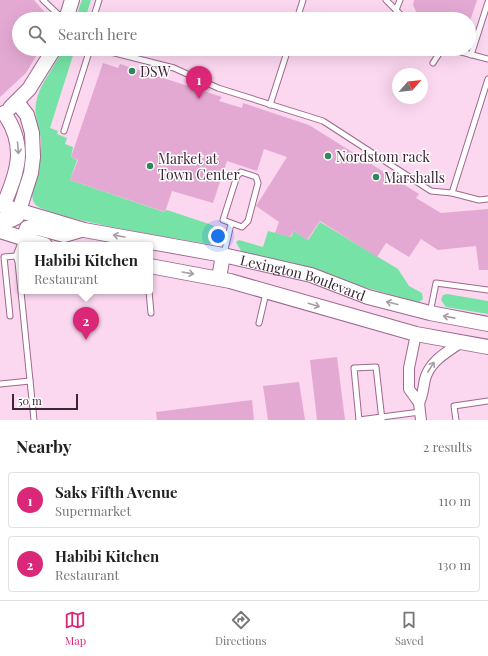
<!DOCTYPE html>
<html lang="en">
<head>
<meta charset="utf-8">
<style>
  body { margin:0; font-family:"Playfair Display",serif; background:#f6f6f6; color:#222 }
  .compass { position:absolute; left:392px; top:68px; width:36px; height:36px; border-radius:50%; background:#fff; box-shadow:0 4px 16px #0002; rotate:62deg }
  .scale { position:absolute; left:12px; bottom:10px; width:66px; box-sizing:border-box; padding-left:4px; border:2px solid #3c2636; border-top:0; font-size:11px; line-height:14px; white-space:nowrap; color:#3c2636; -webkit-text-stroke:3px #fff; paint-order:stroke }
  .you { position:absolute; left:218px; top:236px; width:14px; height:14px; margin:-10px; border:3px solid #fff; border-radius:50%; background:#1a73e8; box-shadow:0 0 0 6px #1a73e833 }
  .badge { display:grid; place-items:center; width:26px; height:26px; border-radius:50%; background:#db2777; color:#fff; font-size:13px; font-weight:700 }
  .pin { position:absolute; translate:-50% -33px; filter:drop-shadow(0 1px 2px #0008) }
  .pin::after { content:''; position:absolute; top:21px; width:14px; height:12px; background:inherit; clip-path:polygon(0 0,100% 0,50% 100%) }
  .popup { position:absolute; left:19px; top:242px; width:134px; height:52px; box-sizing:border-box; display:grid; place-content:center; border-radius:4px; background:#fff; filter:drop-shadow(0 1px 3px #0005); font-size:13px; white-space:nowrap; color:#767676 }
  .popup b { font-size:15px; color:#222 }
  .popup::after { content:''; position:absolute; left:50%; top:100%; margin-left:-8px; border:8px solid transparent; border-top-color:#fff }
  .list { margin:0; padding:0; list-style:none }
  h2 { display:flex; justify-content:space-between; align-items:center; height:52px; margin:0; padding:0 16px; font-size:17px }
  h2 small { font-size:13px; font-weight:400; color:#767676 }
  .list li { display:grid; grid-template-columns:26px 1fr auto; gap:12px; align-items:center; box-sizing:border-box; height:56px; margin:0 8px 8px; padding:0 8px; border:1px solid #e0e0e0; border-radius:4px }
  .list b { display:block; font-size:15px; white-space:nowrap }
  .list p { margin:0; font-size:13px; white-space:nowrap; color:#767676 }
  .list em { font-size:13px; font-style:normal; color:#767676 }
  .icon { flex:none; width:22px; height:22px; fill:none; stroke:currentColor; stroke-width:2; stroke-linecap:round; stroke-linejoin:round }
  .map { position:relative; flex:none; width:488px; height:420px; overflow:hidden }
  .search { position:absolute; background:#fff; box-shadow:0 4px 16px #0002; left:12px; right:12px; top:12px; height:44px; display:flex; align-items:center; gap:10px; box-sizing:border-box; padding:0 14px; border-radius:22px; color:#767676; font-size:15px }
  .sheet { height:180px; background:#fff }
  nav { display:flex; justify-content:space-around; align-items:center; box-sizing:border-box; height:56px; border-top:1px solid #e0e0e0; background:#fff; font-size:11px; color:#767676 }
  nav a { display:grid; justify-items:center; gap:2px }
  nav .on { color:#db2777 }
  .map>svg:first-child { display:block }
</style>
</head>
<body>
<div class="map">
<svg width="488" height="420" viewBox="0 0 488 420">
  <rect width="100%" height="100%" fill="#fbd7f0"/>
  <g fill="#76e2a5">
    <polygon points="82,0 91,0 85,19 75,19"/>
    <path d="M63,49h12l-25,79 8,3 -1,3 10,4 -2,6 8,3 -2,10 6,3 -7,20 94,32 3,-2 45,15 4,3 3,8 -3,5 -7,3c-25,-4 -164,-26 -174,-40 -8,-11 3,-42 6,-56 2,-15 -8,-30 -5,-45 3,-19 19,-36 27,-54z"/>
    <polygon points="320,222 398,269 409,286 422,293 423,299 419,302 409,300 241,251 236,242 239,240 263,247 268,231 291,237 294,231 308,240"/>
    <polygon points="447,294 488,301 488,314 446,307 441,300 443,295"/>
  </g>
  <g fill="#e4a9d3">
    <polygon points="0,0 34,0 50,18 49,19 19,19 19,49 37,49 39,51 26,73 0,97"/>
    <polygon points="414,0 477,0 469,24 469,19 430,19 418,15 413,5"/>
    <polygon points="103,63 118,68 120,64 222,97 219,101 242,108 243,103 309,125 419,194 416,198 441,213 488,209 488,270 479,270 476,246 438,250 421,239 409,257 386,243 377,257 320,221 307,240 294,231 290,237 275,233 279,222 256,206 287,157 264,149 257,171 227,161 213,203 172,191 165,212 70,180 78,160 71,157"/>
    <polygon points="337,357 345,420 317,420 310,360"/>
    <polygon points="299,382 305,420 268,420 263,386"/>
    <polygon points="252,400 254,420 157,420 156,412"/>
  </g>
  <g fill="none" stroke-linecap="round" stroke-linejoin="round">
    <g stroke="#9e688f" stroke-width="7">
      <g id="lane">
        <polyline points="43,0 63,19"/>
        <polyline points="386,0 405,19"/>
        <polyline points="396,10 400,0"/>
        <polyline points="93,19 99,0"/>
        <polyline points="297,19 303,0"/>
        <polyline points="99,49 174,68 218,88 323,121 431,191 452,193 479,200 488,199"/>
        <polyline points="450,49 488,59"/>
        <polyline points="471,55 488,2"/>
        <polyline points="433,63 442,49"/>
        <polyline points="270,105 288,49"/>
        <polyline points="64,131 90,49"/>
        <polygon points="241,172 256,177 258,183 248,221 242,227 223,220 237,176"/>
        <polyline points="452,193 488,79"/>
        <polyline points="22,240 16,256 18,262 34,420"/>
        <polyline points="224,254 231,224"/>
        <polyline points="149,291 151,313"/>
        <polyline points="430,313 436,283 488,290"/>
        <polyline points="10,316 4,257 16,256"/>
        <polyline points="259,323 266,293"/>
        <polyline points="0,384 30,381"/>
        <polyline points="359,420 354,368 376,367 382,420"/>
        <polyline points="359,420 420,412"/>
        <polyline points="456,420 454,406 488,401"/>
      </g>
    </g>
    <g stroke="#9e688f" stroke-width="12">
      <g id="street">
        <polyline points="416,334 409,368 409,389 419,403 421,420"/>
        <path d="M419,403c4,-8 4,-15 6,-24 5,-18 21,-26 35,-36"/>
      </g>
    </g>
    <g stroke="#9e688f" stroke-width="16">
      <g id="secondary">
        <polyline points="66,19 72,0"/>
        <polyline points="10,108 29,89 54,49"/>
        <path id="s1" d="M0,205l84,25 139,25 88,20 57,22 62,16 58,11"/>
        <path d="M3,206c15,-34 24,-60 1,-93"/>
        <polyline points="0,220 11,220 17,217 31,173 33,157 32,133 27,115 17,102"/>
        <polyline points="0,231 45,245"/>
        <polyline points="23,239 27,228 38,228 64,235 81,230"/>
        <polyline points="150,266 230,281 416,334 488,347"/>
        <polyline points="219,278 223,255"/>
      </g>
    </g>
    <use href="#lane" stroke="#fff" stroke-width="5"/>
    <use href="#street" stroke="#fff" stroke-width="10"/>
    <use href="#secondary" stroke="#fff" stroke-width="14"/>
  </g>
  <defs><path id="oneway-shaft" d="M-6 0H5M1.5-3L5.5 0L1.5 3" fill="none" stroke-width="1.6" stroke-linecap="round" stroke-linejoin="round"/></defs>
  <g stroke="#a79da5">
    <use href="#oneway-shaft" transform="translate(18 148) rotate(85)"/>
    <use href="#oneway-shaft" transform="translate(119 236) rotate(-170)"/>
    <use href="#oneway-shaft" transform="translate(188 273) rotate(10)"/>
    <use href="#oneway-shaft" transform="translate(392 303) rotate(-166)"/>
    <use href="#oneway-shaft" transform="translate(314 305) rotate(17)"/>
    <use href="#oneway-shaft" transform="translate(449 317) rotate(-169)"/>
    <use href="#oneway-shaft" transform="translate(431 367) rotate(-58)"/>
  </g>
  <g fill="#31865a" stroke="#fff" stroke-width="1.5">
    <circle cx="132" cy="71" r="4"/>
    <circle cx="328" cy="156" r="4"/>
    <circle cx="150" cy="166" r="4"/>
    <circle cx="376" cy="177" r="4"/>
  </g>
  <g text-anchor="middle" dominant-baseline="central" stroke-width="3" stroke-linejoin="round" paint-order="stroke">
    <g font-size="14" fill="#3c2636" stroke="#fff" text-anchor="start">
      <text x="140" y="71">DSW</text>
      <text x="336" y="156">Nordstom rack</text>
      <text x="158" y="158">Market at<tspan x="158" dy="16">Town Center</tspan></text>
      <text x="384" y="177">Marshalls</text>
    </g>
    <g font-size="14" fill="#3c2636" stroke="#fff">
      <text stroke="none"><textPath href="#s1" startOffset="312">Lexington Boulevard</textPath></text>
    </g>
  </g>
</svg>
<svg class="compass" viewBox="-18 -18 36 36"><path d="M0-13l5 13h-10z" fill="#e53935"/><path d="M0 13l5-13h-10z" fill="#767676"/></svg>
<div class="scale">50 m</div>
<div class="you"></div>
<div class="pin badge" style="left:199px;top:99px">1</div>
<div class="pin badge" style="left:86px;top:340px">2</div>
<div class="popup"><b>Habibi Kitchen</b>Restaurant</div>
<div class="search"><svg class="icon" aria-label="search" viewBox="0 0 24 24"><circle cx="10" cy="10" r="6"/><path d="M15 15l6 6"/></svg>Search here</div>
</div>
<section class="sheet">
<h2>Nearby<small>2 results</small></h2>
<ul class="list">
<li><span class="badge">1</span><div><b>Saks Fifth Avenue</b><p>Supermarket</p></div><em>110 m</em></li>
<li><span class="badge">2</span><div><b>Habibi Kitchen</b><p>Restaurant</p></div><em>130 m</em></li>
</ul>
</section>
<nav>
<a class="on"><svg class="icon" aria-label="map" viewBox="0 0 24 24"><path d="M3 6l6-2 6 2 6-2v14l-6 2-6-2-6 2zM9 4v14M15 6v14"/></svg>Map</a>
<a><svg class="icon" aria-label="directions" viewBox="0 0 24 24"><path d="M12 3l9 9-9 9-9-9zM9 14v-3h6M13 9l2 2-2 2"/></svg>Directions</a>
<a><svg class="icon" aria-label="saved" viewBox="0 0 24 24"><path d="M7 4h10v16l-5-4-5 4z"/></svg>Saved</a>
</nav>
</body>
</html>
